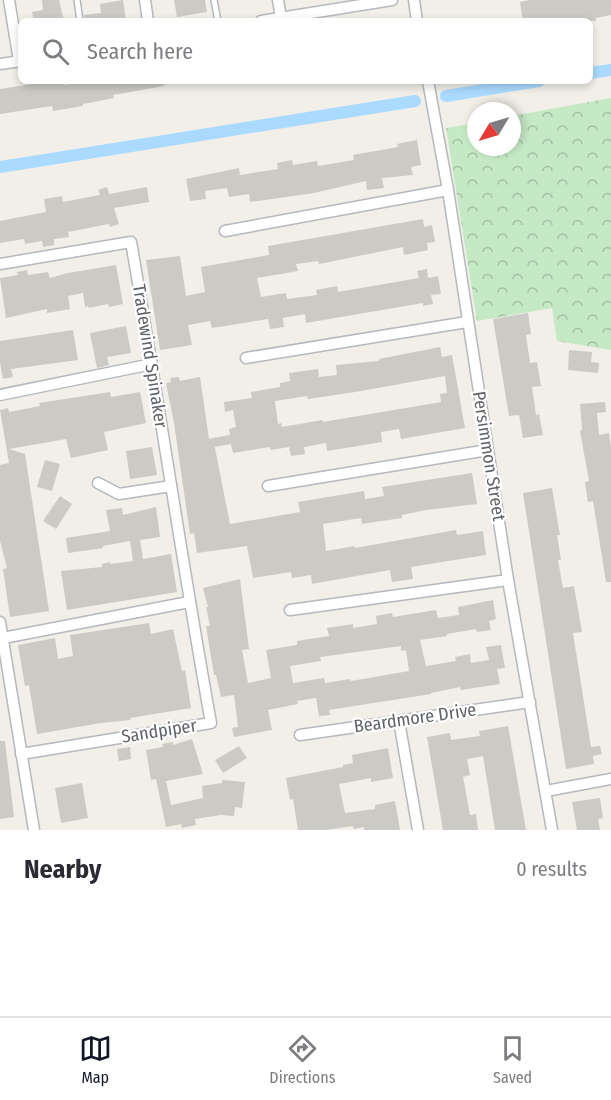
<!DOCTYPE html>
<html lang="en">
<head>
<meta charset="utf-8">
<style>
  body { margin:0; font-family:"Fira Sans Condensed",sans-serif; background:#f7f7f7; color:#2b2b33 }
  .compass { position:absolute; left:467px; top:102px; width:54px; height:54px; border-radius:50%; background:#fff; box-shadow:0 3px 9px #0003; rotate:232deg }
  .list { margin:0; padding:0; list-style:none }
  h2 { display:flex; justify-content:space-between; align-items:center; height:78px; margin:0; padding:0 24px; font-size:26px }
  h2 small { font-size:20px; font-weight:400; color:#7c7c81 }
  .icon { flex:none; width:33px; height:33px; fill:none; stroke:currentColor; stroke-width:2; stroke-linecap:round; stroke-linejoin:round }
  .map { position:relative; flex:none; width:611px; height:830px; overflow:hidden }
  .search { position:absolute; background:#fff; box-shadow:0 3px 9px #0003; left:18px; right:18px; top:18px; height:66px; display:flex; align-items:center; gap:15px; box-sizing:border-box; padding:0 21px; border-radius:9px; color:#7c7c81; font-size:22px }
  .sheet { height:186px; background:#fff }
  nav { display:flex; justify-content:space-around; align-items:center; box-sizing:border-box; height:84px; border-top:2px solid #e1e1e2; background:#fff; font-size:16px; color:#7c7c81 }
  nav a { display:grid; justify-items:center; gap:3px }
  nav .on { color:#111827 }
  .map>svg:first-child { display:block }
</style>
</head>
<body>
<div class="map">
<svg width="611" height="830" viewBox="0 0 611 830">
  <defs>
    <pattern id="park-crowns" width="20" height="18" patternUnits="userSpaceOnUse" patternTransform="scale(1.5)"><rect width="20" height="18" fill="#c5e8c5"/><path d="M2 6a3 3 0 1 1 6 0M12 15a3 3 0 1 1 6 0" fill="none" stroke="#a3c0a4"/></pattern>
  </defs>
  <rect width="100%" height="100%" fill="#f1efe8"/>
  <polygon fill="url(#park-crowns)" points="611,98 611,350 557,341 552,308 477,321 446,128 476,123 476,147 512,147 512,116"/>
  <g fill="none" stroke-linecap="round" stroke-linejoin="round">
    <g stroke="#aadaff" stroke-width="12">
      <polyline points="590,73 611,70"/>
      <polyline points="446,96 539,81"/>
      <polyline points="0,167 415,101"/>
    </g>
  </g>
  <g fill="#cccac5" fill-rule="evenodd">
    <polygon points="42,0 59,0 64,21 34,21 32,12 43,10"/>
    <polygon points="123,0 126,21 85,21 84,15 101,13 100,4"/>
    <polygon points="174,0 205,0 207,12 177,17"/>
    <polygon points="530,0 611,0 611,15 596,18 596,21 523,21 520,2"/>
    <polygon points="51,81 63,81 64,85 88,81 163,81 164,86 113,95 114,98 83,104 83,106 53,111 52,106 0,114 0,89"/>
    <polygon points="417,140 421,165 411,167 413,175 382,178 384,188 367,190 366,181 314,193 250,202 249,194 229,197 227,188 205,191 206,199 190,201 186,179 239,168 240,175 278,169 277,163 292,160 293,165 317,161 318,166 354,160 353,155 398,147 397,144"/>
    <polygon points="107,187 109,194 147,187 149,202 114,208 119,224 110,227 109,224 68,232 69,237 54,239 54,245 43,247 42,241 25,244 24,239 0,243 0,221 46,212 44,199 62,196 63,202 100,195 98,190"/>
    <polygon points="423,219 424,227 432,225 435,242 427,243 428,250 404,255 403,247 319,264 318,261 296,264 298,271 257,278 261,297 286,293 287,299 317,295 316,290 337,286 338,292 419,278 417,271 427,269 428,278 438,276 441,294 431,295 433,304 423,306 423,303 306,323 305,314 283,318 284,327 270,329 268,319 212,328 210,321 188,325 192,345 160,350 146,260 180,256 186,296 205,292 201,267 269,255 268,246"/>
    <polygon points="116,265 123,304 109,307 108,304 89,308 88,306 85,307 83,293 68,296 70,309 47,313 47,309 6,318 0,278 18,275 17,272 27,270 28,275 48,272 50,278 68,273"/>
    <polygon points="528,313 531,334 526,335 530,363 537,362 541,386 532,387 536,415 539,414 543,435 523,438 519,415 509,416 493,319"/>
    <polygon points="126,326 131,353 107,357 109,365 97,368 90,333"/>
    <polygon points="73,330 78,360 11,369 13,377 3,379 0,363 0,341"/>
    <path d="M440,347l2,10 10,-2 13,73 -64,11 -2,-10 -18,3 1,10 -55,9 -1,-8 -22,4 1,7 -14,2 -2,-9 -18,3 -1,-3 -37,6 -2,-9 -17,3 -1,-9 17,-3 -1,-6 7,-2 -3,-17 -8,2 -1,-10 28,-4 -1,-6 29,-5v-4l10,-2 -1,-8 29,-4 1,8 18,-2 -1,-10 43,-4v-2zM445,376l2,17 -7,1 1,8 -118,20v-2l-41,7 -1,-4 -3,1 -3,-23 32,-5 1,3 47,-7z"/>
    <polygon points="569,350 592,352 591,362 599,363 598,373 568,370"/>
    <polygon points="179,377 180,381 200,377 209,439 213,438 230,524 300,512 298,502 364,491 365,499 384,496 382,487 472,473 477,504 426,510 402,515 402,518 362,524 361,518 323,524 326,551 355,546 355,548 456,530 457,535 483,531 486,555 411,567 413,579 392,582 390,570 312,584 311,575 292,578 291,572 253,578 247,546 197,553 194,533 190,534 174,423 166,383 171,382 170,378"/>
    <polygon points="110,392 111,397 140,392 146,423 104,432 108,450 71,458 66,439 9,449 25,454 49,611 10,617 3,569 7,568 0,541 0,465 9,463 0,410 8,408 9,412 40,406 39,403"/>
    <polygon points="605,402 606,412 597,413 599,435 609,433 611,447 611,582 606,582 593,501 588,502 585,482 589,481 580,431 582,430 580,404"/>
    <polygon points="152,447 157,475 130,479 126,451"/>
    <polygon points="45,460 60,464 52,491 37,487"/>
    <polygon points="552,488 560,535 557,535 561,560 558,560 563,588 574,586 582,632 573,633 591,747 600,746 602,754 593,756 594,764 566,769 523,493"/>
    <polygon points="60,496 72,504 56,529 43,521"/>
    <polygon points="156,507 160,537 140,540 143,559 171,554 177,592 67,610 61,571 102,567 102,564 110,562 110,564 133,561 130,541 103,546 103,548 68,553 66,538 110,531 106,510 122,508 123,515"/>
    <path d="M240,579l9,70 -7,1 6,33 23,-5 -5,-28 31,-5v-4l32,-5 -2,-8 26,-4v4l24,-4 -1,-8 16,-3 1,4 43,-7 2,8 21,-3 -1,-8 35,-7 3,19 -7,2 2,9 -14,2 -1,-3 -29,5v2l-27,4 6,26 30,-5 -1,-4 15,-3 1,9 18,-3 -3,-13 15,-2 4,23 -8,1 3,15 -39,6 -1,-3 -29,6v1l-102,16 1,5 -11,1 -3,-18 -19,3 1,3 -30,6 4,20 -38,7 -2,-9 6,-1 -4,-32 -13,2 -5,-22h-2l-8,-49h4l-4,-19h2l-5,-19zM401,646v5l5,-1 3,21 -58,10 -1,-2 -25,4 -1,-5 -31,5 -3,-17 31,-5 -1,-4z"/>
    <polygon points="149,623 151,634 173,629 182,671 185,670 191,708 130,718 131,720 101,723 37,734 29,685 25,686 18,645 55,638 58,659 73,656 70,635"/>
    <polygon points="508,726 526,830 495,830 483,756 467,759 470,775 463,777 470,815 476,814 478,830 443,830 427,737 450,733 451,740 480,736 479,731"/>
    <polygon points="192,739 203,774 166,781 171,805 203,798 202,786 222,783 222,780 245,782 242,808 235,807 234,816 221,815 195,819 196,825 182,828 181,824 166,827 156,779 151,780 146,750 163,747 162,744 173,742 173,745"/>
    <polygon points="0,741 5,741 14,817 0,819"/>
    <polygon points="239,746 247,758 223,773 215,760"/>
    <polygon points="130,747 131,759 119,761 117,749"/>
    <polygon points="388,748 393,778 371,782 371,778 339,784 345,813 375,809 375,805 395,801 400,830 364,830 364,827 354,829 353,826 326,830 298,830 293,799 290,800 286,778 343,767 343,765 353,763 352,755"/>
    <polygon points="82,783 88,818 61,823 55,788"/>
    <polygon points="600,798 603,818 598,819 600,830 577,830 572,802"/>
  </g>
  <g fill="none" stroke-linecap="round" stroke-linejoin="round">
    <g stroke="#b5b8bc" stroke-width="8">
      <g id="lane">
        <polyline points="77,0 80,21"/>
        <polyline points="214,0 218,21"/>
      </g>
    </g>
    <g stroke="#b5b8bc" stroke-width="13">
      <g id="street">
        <polyline points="9,0 19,61"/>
        <polyline points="145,0 148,21"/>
        <polyline points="278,0 281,18"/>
        <polyline points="414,0 417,21"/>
        <polyline points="261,21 392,0"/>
        <polyline points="0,64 21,61"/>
        <polyline points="428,81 448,190 508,580 552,830"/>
        <polyline points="225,231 448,190"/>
        <path d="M0,264l131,-22c28,160 51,321 80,481l-190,31"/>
        <polyline points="246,358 467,322"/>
        <polyline points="0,395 152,364"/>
        <polyline points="98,483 119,494 171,486"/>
        <polyline points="268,486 488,450"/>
        <polyline points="290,610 508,580"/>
        <polyline points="0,622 34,830"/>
        <polyline points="3,638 189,602"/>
        <polyline points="399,721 418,830"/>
        <polyline points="300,735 530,702"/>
        <polyline points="546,791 611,779"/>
      </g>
    </g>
    <use href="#lane" stroke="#fff" stroke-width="5"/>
    <use href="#street" stroke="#fff" stroke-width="10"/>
  </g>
  <g text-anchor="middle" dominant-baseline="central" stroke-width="4.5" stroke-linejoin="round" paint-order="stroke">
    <g font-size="18" fill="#5f6368" stroke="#fff">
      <text transform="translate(150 356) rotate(81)">Tradewind Spinaker</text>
      <text transform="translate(489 456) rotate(81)">Persimmon Street</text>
      <text transform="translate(415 718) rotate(-8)">Beardmore Drive</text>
      <text transform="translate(159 731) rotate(-9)">Sandpiper</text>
    </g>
  </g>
</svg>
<svg class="compass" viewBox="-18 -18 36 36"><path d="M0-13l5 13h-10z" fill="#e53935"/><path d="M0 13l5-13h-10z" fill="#7c7c81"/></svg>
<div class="search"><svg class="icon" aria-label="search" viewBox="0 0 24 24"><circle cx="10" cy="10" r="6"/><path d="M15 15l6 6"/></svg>Search here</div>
</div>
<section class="sheet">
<h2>Nearby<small>0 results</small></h2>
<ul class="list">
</ul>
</section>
<nav>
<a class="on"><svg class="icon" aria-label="map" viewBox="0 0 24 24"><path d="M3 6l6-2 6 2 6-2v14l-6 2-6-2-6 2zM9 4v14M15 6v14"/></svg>Map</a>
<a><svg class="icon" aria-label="directions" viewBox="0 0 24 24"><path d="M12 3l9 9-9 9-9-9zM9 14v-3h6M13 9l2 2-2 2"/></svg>Directions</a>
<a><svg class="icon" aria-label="saved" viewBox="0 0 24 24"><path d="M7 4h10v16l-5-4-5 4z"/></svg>Saved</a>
</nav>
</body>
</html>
